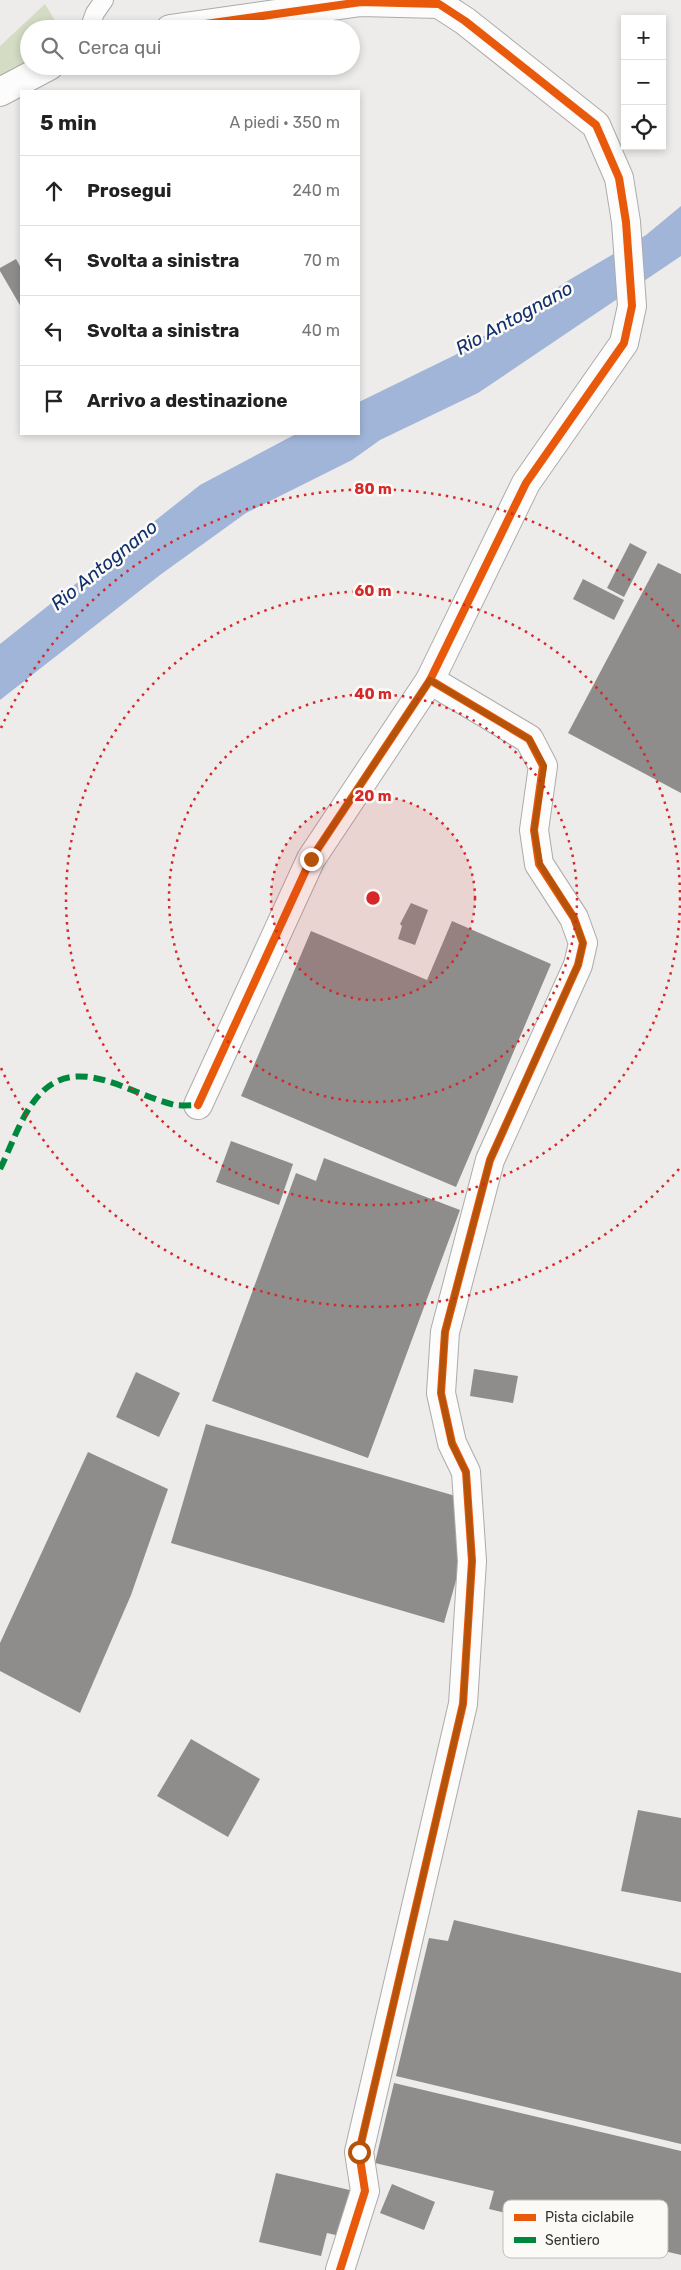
<!DOCTYPE html>
<html lang="it">
<head>
<meta charset="utf-8">
<style>
  body { margin:0; font-family:Rubik,sans-serif; background:#f2f2f2; color:#222 }
  .controls { position:absolute; right:15px; top:15px; display:grid; overflow:hidden; border-radius:0px; box-shadow:0 2px 8px #0003 }
  .controls button { width:45px; height:45px; display:grid; place-items:center; padding:0; border:0; border-bottom:1px solid #e0e0e0; background:#fff; color:#222; font:25px sans-serif }
  .stop { position:absolute; width:15px; height:15px; margin:-11px; border:4px solid #b45309; border-radius:50%; background:#fff }
  .stop.end { background:#b45309; border-color:#fff; box-shadow:0 1px 5px #0008 }
  .list { margin:0; padding:0; list-style:none }
  h2 { display:flex; justify-content:space-between; align-items:center; height:65px; margin:0; padding:0 20px; font-size:21px }
  h2 small { font-size:16px; font-weight:400; color:#767676 }
  .list li { display:grid; grid-template-columns:32px 1fr auto; gap:15px; align-items:center; box-sizing:border-box; height:70px; padding:0 20px; border-top:1px solid #e0e0e0 }
  .list b { display:block; font-size:19px; white-space:nowrap }
  .list em { font-size:16px; font-style:normal; color:#767676 }
  .icon { flex:none; width:28px; height:28px; fill:none; stroke:currentColor; stroke-width:2; stroke-linecap:round; stroke-linejoin:round }
  .map { position:relative; flex:none; width:681px; height:2270px; overflow:hidden }
  .search { position:absolute; background:#fff; box-shadow:0 2px 8px #0003; left:20px; top:20px; width:340px; height:55px; display:flex; align-items:center; gap:12px; box-sizing:border-box; padding:0 18px; border-radius:28px; color:#767676; font-size:19px }
  .panel { position:absolute; background:#fff; box-shadow:0 2px 8px #0003; left:20px; top:90px; width:340px; height:345px; border-radius:0px }
  .map>svg:first-child { display:block }
</style>
</head>
<body>
<div class="map">
<svg width="681" height="2270" viewBox="0 0 681 2270">
  <rect width="100%" height="100%" fill="#edecea"/>
  <polygon fill="#d4dcc4" points="45,4 60,29 29,29 29,63 0,78 0,46"/>
  <polygon fill="#a1b5d9" points="681,206 681,256 478,393 380,440 352,460 246,513 160,575 0,700 0,644 200,485 296,434 359,434 359,402 455,355 569,280 646,235"/>
  <g fill="#8e8d8c">
    <polygon points="16,259 21,268 21,307 0,271 0,268"/>
    <polygon points="630,543 647,552 624,597 607,588"/>
    <polygon points="658,563 681,574 681,793 568,733"/>
    <polygon points="583,579 624,600 614,620 573,599"/>
    <polygon points="411,903 428,910 415,945 398,939 402,926 400,924"/>
    <polygon points="452,921 551,964 456,1187 241,1096 311,931 427,980"/>
    <polygon points="231,1141 293,1164 279,1205 216,1182"/>
    <polygon points="324,1158 460,1210 368,1458 212,1401 296,1173 316,1181"/>
    <polygon points="474,1369 518,1376 513,1403 470,1396"/>
    <polygon points="136,1372 180,1393 159,1437 116,1417"/>
    <polygon points="206,1424 459,1497 461,1563 444,1623 171,1543"/>
    <polygon points="88,1452 168,1489 131,1595 80,1713 0,1671 0,1643"/>
    <polygon points="191,1739 260,1779 228,1837 157,1796"/>
    <polygon points="638,1810 681,1818 681,1902 621,1891"/>
    <polygon points="454,1920 681,1973 681,2144 396,2076 429,1938 448,1941"/>
    <polygon points="394,2083 681,2151 681,2255 489,2209 494,2191 375,2163"/>
    <polygon points="276,2173 354,2191 344,2237 327,2233 321,2256 259,2242"/>
    <polygon points="392,2184 435,2202 424,2230 380,2213"/>
  </g>
  <g fill="none" stroke-linecap="round" stroke-linejoin="round">
    <g stroke="#acabaa" stroke-width="20">
      <polyline id="lane" points="89,29 95,13 104,0"/>
    </g>
    <g stroke="#acabaa" stroke-width="30">
      <g id="street">
        <polyline points="170,29 361,2 439,4 465,21 596,125 619,178 626,222 632,306 624,343 526,483 430,680 311,859 198,1105"/>
        <polyline points="0,92 49,66"/>
        <polyline points="340,2270 365,2191 359,2152 463,1704 472,1561 466,1472 452,1443 441,1393 445,1332 490,1160 578,965 583,943 574,918 539,864 534,830 543,766 529,739 430,680"/>
      </g>
    </g>
    <use href="#lane" stroke="#fcfcfc" stroke-width="18"/>
    <use href="#street" stroke="#fcfcfc" stroke-width="28"/>
    <path stroke="#00873e" stroke-width="6" stroke-dasharray="12 6" stroke-linecap="butt" d="M0,1169c10,-20 18,-44 30,-62 39,-61 94,-14 145,-2 7,1 16,0 23,0"/>
    <g stroke="#fcfaf7" stroke-width="11">
      <g id="cycleway">
        <polyline points="170,29 361,2 439,4 465,21 596,125 619,178 626,222 632,306 624,343 526,483 430,680 311,859 198,1105"/>
        <polyline points="340,2270 365,2191 359,2152 463,1704 472,1561 466,1472 452,1443 441,1393 445,1332 490,1160 578,965 583,943 574,918 539,864 534,830 543,766 529,739 430,680"/>
      </g>
    </g>
    <use href="#cycleway" stroke="#e8590c" stroke-width="8"/>
  </g>
  <g fill="none" stroke-linecap="round" stroke-linejoin="round">
    <polyline stroke="#b45309" stroke-width="6" points="311,859 430,680 529,739 544,766 534,830 540,864 574,918 583,943 578,965 490,1160 445,1332 441,1393 452,1444 466,1472 472,1561 463,1704 359,2152"/>
  </g>
  <circle cx="373" cy="898" r="102" fill="#d62828" fill-opacity=".12"/>
  <g fill="none" stroke="#d62828" stroke-width="2.5" stroke-dasharray="2.5 5">
    <circle cx="373" cy="898" r="102"/>
    <circle cx="373" cy="898" r="204"/>
    <circle cx="373" cy="898" r="307"/>
    <path d="M679 1169A409 409 0 0 1 1 1068M1 728A409 409 0 0 1 679 627"/>
  </g>
  <g text-anchor="middle" dominant-baseline="central" stroke-width="5" stroke-linejoin="round" paint-order="stroke">
    <g font-size="19" font-style="italic" fill="#11306e" stroke="#fcfaf7">
      <text transform="translate(514 318) rotate(-29)">Rio Antognano</text>
      <text transform="translate(104 565) rotate(-39)">Rio Antognano</text>
    </g>
  </g>
  <rect x="503" y="2200" width="165" height="58" rx="8" fill="#fcfaf7" stroke="#c1bfbd" stroke-width="1"/>
  <rect x="514" y="2214" width="22" height="7" fill="#e8590c"/>
  <rect x="514" y="2237" width="22" height="6" fill="#00873e"/>
  <g font-size="14" fill="#373635">
    <text x="545" y="2222">Pista ciclabile</text>
    <text x="545" y="2245">Sentiero</text>
  </g>
  <circle cx="373" cy="898" r="8" fill="#d62828" stroke="#fcfaf7" stroke-width="2.5"/>
  <g font-size="15" text-anchor="middle" font-weight="bold" fill="#d62828" stroke="#fcfaf7" stroke-width="5" stroke-linejoin="round" paint-order="stroke">
    <text x="373" y="494">80 m</text>
    <text x="373" y="596">60 m</text>
    <text x="373" y="699">40 m</text>
    <text x="373" y="801">20 m</text>
  </g>
</svg>
<div class="controls">
<button>+</button>
<button>−</button>
<button><svg class="icon" aria-label="locate" viewBox="0 0 24 24"><circle cx="12" cy="12" r="6"/><path d="M12 2v4M12 18v4M2 12h4M18 12h4"/></svg></button>
</div>
<div class="stop" style="left:359px;top:2152px"></div>
<div class="stop end" style="left:311px;top:859px"></div>
<div class="search"><svg class="icon" aria-label="search" viewBox="0 0 24 24"><circle cx="10" cy="10" r="6"/><path d="M15 15l6 6"/></svg>Cerca qui</div>
<section class="panel">
<h2>5 min<small>A piedi · 350 m</small></h2>
<ul class="list">
<li><svg class="icon" aria-label="ahead" viewBox="0 0 24 24"><path d="M12 20V5M6 11l6-6 6 6"/></svg><div><b>Prosegui</b></div><em>240 m</em></li>
<li><svg class="icon" aria-label="left" viewBox="0 0 24 24"><path d="M17 20v-9H6M10 6l-5 5 5 5"/></svg><div><b>Svolta a sinistra</b></div><em>70 m</em></li>
<li><svg class="icon" aria-label="left" viewBox="0 0 24 24"><path d="M17 20v-9H6M10 6l-5 5 5 5"/></svg><div><b>Svolta a sinistra</b></div><em>40 m</em></li>
<li><svg class="icon" aria-label="arrive" viewBox="0 0 24 24"><path d="M6 21V4h12l-3 4 3 4H6"/></svg><div><b>Arrivo a destinazione</b></div></li>
</ul>
</section>
</div>
</body>
</html>
